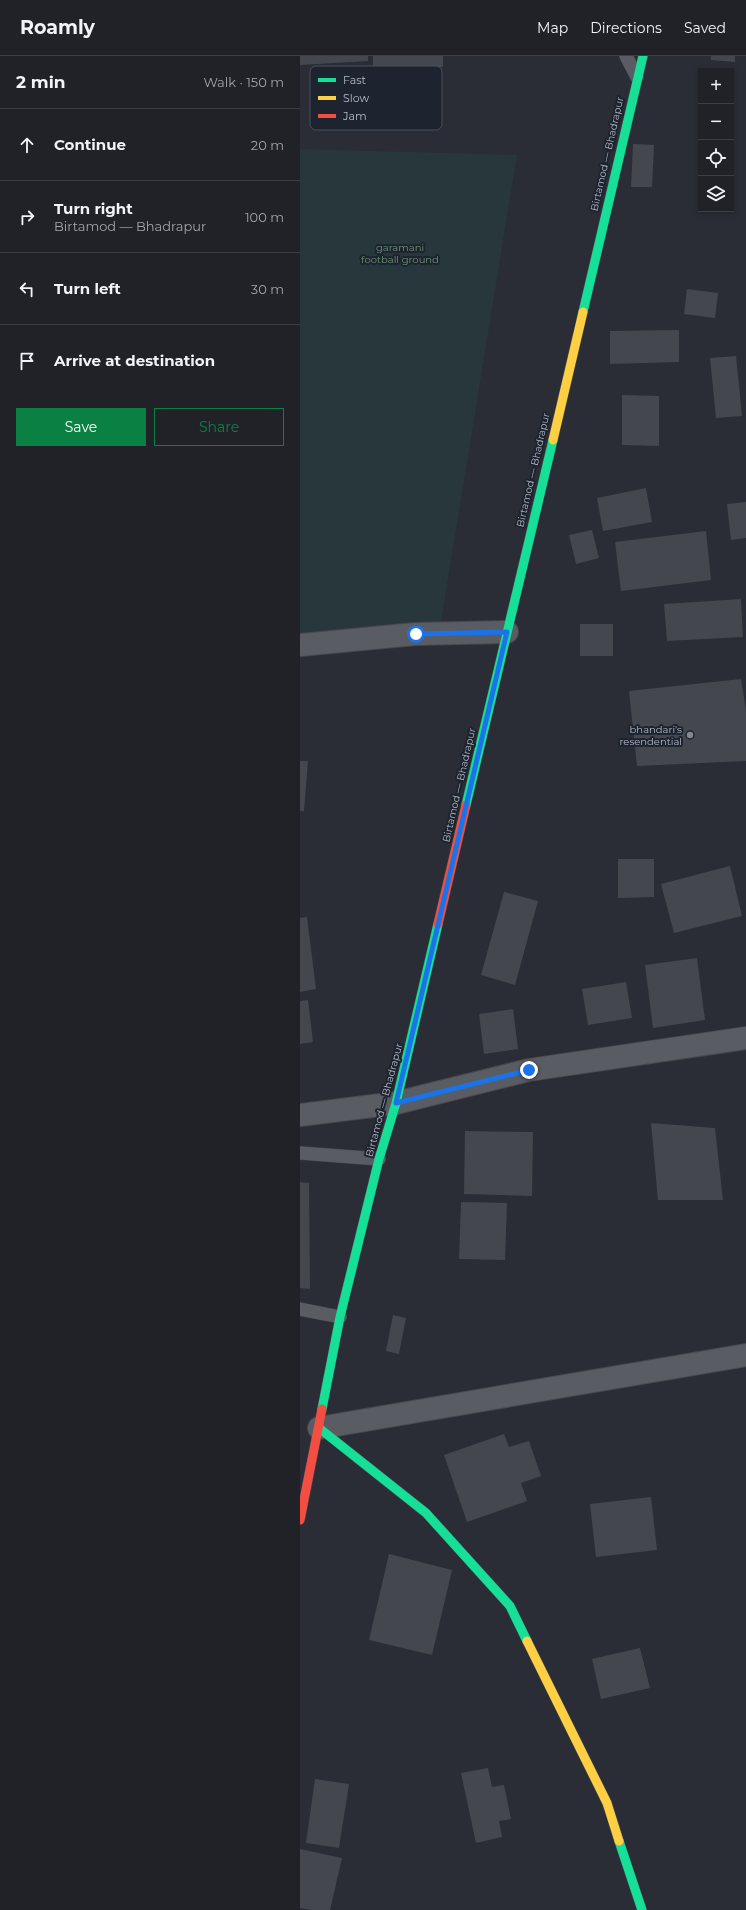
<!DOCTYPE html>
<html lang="en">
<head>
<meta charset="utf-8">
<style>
  body { margin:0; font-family:Montserrat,sans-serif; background:#282a30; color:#f1f3f6 }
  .controls { position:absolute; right:12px; top:12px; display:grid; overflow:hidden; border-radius:0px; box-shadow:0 2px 6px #0003 }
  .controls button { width:36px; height:36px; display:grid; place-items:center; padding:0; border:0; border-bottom:1px solid #3d3f45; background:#202228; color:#f1f3f6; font:20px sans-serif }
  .stop { position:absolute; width:12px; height:12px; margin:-9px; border:3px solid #1a73e8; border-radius:50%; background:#fff }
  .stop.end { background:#1a73e8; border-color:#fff; box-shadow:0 1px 4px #0008 }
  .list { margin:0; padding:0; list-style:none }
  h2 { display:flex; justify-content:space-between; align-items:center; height:52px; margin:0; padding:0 16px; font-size:17px }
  h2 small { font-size:13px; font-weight:400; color:#a2a4a8 }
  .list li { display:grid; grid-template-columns:26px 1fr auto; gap:12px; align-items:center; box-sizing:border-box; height:72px; padding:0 16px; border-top:1px solid #3d3f45 }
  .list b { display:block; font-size:15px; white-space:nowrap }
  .list p { margin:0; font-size:13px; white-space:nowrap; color:#a2a4a8 }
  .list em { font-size:13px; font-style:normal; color:#a2a4a8 }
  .actions { display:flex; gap:8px; padding:12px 16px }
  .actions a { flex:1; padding:9px 0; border:1px solid #0b8043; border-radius:0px; text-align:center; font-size:14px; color:#0b8043 }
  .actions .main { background:#0b8043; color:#fff }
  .icon { flex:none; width:22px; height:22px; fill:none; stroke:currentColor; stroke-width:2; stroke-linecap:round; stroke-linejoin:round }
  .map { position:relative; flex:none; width:446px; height:1854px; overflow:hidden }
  header { display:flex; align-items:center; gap:24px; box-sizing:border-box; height:56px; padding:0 20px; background:#202228; border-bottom:1px solid #3d3f45 }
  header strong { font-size:19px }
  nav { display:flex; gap:22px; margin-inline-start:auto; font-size:14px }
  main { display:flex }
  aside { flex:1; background:#202228 }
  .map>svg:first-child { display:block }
</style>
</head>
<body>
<header>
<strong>Roamly</strong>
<nav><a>Map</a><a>Directions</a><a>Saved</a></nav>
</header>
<main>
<aside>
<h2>2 min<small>Walk · 150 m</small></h2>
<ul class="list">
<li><svg class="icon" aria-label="ahead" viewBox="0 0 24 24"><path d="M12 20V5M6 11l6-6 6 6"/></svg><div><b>Continue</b></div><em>20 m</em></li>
<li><svg class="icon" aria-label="right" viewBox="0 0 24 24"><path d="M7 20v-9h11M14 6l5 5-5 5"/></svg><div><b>Turn right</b><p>Birtamod — Bhadrapur</p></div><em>100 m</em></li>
<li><svg class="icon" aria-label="left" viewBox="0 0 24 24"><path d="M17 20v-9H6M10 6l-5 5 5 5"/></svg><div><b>Turn left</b></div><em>30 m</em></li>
<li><svg class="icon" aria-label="arrive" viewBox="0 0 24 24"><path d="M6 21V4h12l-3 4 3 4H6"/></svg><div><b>Arrive at destination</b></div></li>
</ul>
<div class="actions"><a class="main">Save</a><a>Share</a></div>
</aside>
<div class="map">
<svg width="446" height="1854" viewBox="0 0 446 1854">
  <rect width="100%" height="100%" fill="#2a2d35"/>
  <polygon fill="#28373b" points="0,93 217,99 140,572 0,580"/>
  <g fill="#44474d">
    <polygon points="0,0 68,0 68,5 0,9"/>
    <polygon points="73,0 143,0 143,11 73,14"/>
    <polygon points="411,0 435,0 435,6 411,4"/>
    <polygon points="333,88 354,89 352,131 331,131"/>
    <polygon points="387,233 418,237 415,262 384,258"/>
    <polygon points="379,274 379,306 310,308 310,275"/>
    <polygon points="436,300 442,360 416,362 410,302"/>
    <polygon points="322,339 359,340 359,390 322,389"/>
    <polygon points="346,432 352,466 303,475 297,442"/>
    <polygon points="446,446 446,482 431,484 427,448"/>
    <polygon points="292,474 299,502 276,508 269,479"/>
    <polygon points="406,475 411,524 321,535 315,486"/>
    <polygon points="441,543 443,581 367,585 364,548"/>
    <rect x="280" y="568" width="33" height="32"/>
    <polygon points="441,623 446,654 446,705 337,710 329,635"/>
    <polygon points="0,705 8,705 4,755 0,755"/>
    <polygon points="318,803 354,803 354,841 318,842"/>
    <polygon points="430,810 442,860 374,877 361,828"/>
    <polygon points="204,836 238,845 215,929 181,919"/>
    <polygon points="7,861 16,933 0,936 0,862"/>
    <polygon points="397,902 405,964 353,972 345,909"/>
    <polygon points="326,926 332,962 288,969 282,933"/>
    <polygon points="8,944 13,986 0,988 0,945"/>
    <polygon points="213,953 218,993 184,998 179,958"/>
    <polygon points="351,1067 415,1072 423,1144 358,1144"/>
    <polygon points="165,1075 233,1076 232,1140 164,1138"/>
    <polygon points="0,1126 9,1127 10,1233 0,1232"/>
    <polygon points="161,1146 207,1147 205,1204 159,1203"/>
    <polygon points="93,1259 106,1262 99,1298 86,1295"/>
    <polygon points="204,1378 209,1391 229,1385 241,1420 221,1427 227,1445 167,1466 144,1399"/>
    <polygon points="351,1441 357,1494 296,1501 290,1448"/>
    <polygon points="89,1498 152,1514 132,1599 69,1584"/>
    <polygon points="340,1592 350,1632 301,1643 292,1603"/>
    <polygon points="188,1712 192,1731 204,1729 211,1763 199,1765 202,1781 176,1787 161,1717"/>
    <polygon points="15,1723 49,1728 39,1792 6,1787"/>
    <polygon points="0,1793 42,1802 30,1854 12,1854 0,1852"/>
  </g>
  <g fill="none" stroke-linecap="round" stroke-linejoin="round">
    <g stroke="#46484e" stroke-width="14">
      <g id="lane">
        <polyline points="326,0 337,21"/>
        <polyline points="0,1097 79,1103"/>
        <polyline points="0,1253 40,1261"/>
      </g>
    </g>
    <g stroke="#46484e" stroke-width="24">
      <g id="street">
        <polyline points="0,589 115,578 207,576"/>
        <polyline points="0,1059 96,1047 229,1014 446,982"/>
        <polyline points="19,1372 446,1299"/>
      </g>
    </g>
    <g stroke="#46484e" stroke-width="10">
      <g id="fast">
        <polyline points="283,256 343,0"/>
        <polyline points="166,749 253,384"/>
        <polyline points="22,1353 40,1261 79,1103 96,1047 138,868"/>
        <polyline points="19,1372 126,1457 210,1550 227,1585"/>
        <polyline points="319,1785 342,1854"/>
      </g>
    </g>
    <g stroke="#46484e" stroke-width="10">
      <g id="slow">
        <polyline points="253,384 283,256"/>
        <polyline points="227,1585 307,1747 319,1785"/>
      </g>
    </g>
    <g stroke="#46484e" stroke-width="10">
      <g id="jam">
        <polyline points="138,868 166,749"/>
        <polyline points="0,1464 22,1353"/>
      </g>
    </g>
    <use href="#lane" stroke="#5a5c63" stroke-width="13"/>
    <use href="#street" stroke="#5a5c63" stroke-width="22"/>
    <use href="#fast" stroke="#16e098" stroke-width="9"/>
    <use href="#slow" stroke="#ffcf43" stroke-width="9"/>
    <use href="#jam" stroke="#f24e42" stroke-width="9"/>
  </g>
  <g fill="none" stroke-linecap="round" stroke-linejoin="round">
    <polyline stroke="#1a73e8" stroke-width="5" points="116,578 207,576 96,1047 229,1014"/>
  </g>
  <circle fill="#848893" stroke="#1e242f" stroke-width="1.5" cx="390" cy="679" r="4"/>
  <g text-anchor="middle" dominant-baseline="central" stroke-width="4" stroke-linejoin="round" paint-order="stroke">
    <g font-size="10" fill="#b4b9c6" stroke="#1e242f">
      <text transform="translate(307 98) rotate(-77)">Birtamod — Bhadrapur</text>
      <text transform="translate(233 414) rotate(-77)">Birtamod — Bhadrapur</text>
      <text transform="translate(159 729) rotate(-77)">Birtamod — Bhadrapur</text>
      <text transform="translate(84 1044) rotate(-75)">Birtamod — Bhadrapur</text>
    </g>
    <g font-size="10" fill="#6d9579" stroke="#1e242f">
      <text x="100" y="191">garamani<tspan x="100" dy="12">football ground</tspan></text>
    </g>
    <g font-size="10" fill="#b4b9c6" stroke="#1e242f" text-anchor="end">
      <text x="382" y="673">bhandari's<tspan x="382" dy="12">resendential</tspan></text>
    </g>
  </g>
  <rect x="10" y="10" width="132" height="64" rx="6" fill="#1e242f" stroke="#4b515c" stroke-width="1"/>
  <rect x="18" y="22" width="18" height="4" fill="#16e098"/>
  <rect x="18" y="40" width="18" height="4" fill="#ffcf43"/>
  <rect x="18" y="58" width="18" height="4" fill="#f24e42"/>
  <g font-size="11" fill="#b4b9c6">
    <text x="43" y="28">Fast</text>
    <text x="43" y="46">Slow</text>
    <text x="43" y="64">Jam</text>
  </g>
</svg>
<div class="controls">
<button>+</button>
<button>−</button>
<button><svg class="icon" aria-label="locate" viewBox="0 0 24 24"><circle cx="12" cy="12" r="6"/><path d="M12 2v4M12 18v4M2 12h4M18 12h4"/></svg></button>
<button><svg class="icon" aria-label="layers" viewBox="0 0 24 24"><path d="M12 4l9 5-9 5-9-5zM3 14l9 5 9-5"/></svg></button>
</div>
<div class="stop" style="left:116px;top:578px"></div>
<div class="stop end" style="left:229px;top:1014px"></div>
</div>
</main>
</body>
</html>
